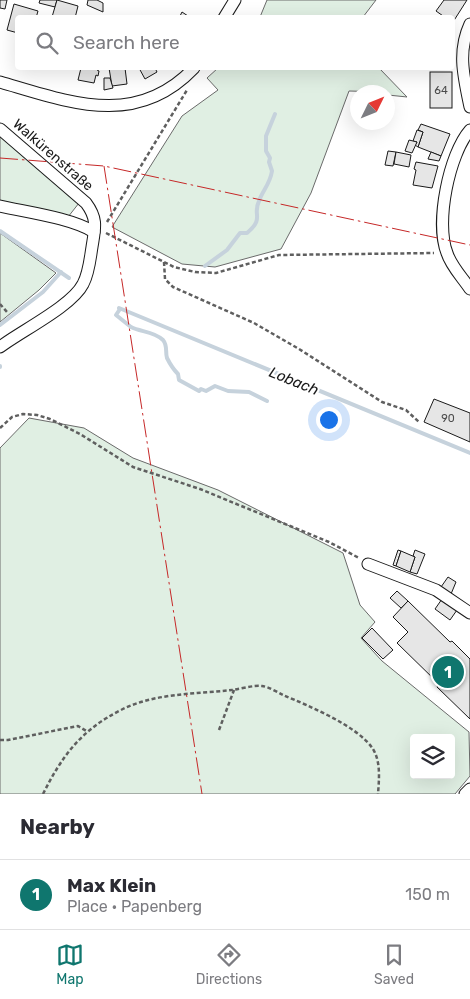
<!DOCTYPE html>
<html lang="en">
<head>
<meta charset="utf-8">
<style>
  body { margin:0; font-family:Rubik,sans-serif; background:#f2f2f3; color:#2b2b33 }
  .controls { position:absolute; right:15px; bottom:15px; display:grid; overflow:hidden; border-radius:5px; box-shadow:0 5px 20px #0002 }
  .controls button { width:45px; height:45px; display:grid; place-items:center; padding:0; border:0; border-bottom:1px solid #e1e1e2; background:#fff; color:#2b2b33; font:25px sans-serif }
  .compass { position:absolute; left:350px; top:85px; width:45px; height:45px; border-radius:50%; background:#fff; box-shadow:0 5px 20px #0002; rotate:47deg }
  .you { position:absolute; left:328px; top:419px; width:18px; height:18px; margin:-12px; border:4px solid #fff; border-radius:50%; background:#1a73e8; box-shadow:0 0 0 8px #1a73e833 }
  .badge { display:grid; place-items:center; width:32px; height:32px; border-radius:50%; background:#0f766e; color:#fff; font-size:16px; font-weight:700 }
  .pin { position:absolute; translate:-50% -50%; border:2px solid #fff; box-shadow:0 1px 5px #0006 }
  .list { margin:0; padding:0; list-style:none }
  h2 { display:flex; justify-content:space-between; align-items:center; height:65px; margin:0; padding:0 20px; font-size:21px }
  h2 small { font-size:16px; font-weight:400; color:#7c7c81 }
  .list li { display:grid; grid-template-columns:32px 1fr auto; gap:15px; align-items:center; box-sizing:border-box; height:70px; padding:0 20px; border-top:1px solid #e1e1e2 }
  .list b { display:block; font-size:19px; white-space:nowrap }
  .list p { margin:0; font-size:16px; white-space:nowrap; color:#7c7c81 }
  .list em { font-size:16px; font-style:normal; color:#7c7c81 }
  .icon { flex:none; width:28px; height:28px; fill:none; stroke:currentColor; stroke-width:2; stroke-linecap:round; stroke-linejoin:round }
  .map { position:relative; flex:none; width:470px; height:794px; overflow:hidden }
  .search { position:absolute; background:#fff; box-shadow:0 5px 20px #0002; left:15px; right:15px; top:15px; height:55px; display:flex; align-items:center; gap:12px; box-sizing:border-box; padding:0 18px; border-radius:5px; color:#7c7c81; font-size:19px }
  .sheet { height:135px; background:#fff }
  nav { display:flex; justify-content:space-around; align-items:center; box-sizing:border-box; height:70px; border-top:1px solid #e1e1e2; background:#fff; font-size:14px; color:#7c7c81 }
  nav a { display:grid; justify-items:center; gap:2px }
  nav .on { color:#0f766e }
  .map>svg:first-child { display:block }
</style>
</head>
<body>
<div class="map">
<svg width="470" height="794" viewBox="0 0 470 794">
  <rect width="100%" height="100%" fill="#fff"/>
  <g fill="#e0efe3" stroke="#6a6a6a" fill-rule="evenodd">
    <polygon points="267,0 376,0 363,17 260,17"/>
    <polygon points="218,68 379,68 407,97 388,95 388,92 349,91 311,193 281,249 215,267 182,264 112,227 182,116 218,90 207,78"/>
    <polygon points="0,136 79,203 68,217 0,201"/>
    <polygon points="0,233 56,273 39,290 0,322"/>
    <path d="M29,418l55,10 49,30 85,32 125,63 17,52 15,17 -14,16 21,23 87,71 1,44 -15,18h-455v-346zM414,738h37v37h-37z"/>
  </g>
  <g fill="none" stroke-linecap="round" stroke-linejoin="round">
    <g stroke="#c6d2dc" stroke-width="4">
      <polyline points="0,231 69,278"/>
      <path d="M205,266l22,-16 13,-17h7c18,-15 5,-18 12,-32 4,-11 11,-17 13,-30l-3,-9 1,-4 -4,-7v-15l9,-22"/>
      <polyline points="119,308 470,453"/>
      <path d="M120,309l-4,6c4,3 11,9 15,12 9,5 23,4 32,13 5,6 2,12 4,18 3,6 6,11 11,16l1,6 20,11 2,-2 5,2 9,-5 13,5 21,1 18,9"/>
      <polyline points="0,325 43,292 61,272"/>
      <polyline points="0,367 0,366"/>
    </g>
  </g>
  <g fill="#e6e6e6" stroke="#1a1a1a">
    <polygon points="0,0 7,0 5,9 0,8"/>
    <polygon points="40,0 57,0 55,7 39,3"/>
    <polygon points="57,0 78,6 75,18 52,17"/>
    <polygon points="88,0 97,0 103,3 103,12 87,5"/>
    <polygon points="444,0 467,0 453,22 452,18 446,18 436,11"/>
    <polygon points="14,4 38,11 36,18 18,18 18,33 7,30"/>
    <polygon points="182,12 191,18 179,18"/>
    <polygon points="81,68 97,68 97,70 99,71 98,76 96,75 94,83 78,80"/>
    <polygon points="109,68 125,68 127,84 112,86"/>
    <polygon points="139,68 155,68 157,72 145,79"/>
    <rect x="430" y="72" width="22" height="36"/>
    <polygon points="104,78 110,78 113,88 104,90"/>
    <polygon points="421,124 450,134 441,156 418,147 423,132 418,130"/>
    <polygon points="417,130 423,132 418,147 415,145 417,142 413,141"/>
    <polygon points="409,140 417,142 412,153 405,151"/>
    <polygon points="388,151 396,152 393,166 385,165"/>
    <polygon points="396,152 411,155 409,167 394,164"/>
    <polygon points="431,152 441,156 439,161 428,159"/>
    <polygon points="416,162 438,166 432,188 413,185 416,170 414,169"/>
    <polygon points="434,399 470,413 470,442 424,422"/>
    <polygon points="398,550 401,551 396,566 393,565"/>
    <polygon points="415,550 425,554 417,574 410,572 415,557 413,556"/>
    <polygon points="401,551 415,557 410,572 396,566"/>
    <polygon points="448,577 456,582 451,594 441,587"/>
    <polygon points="397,591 408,601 401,608 390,598"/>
    <polygon points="442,599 457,610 450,620 435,609"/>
    <polygon points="408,601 450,642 452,641 470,659 470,719 437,687 439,684 397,643 408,632 393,617"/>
    <polygon points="372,628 393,650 383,659 362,638"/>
  </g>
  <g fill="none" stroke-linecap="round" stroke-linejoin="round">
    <g stroke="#1a1a1a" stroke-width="13">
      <g id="minor">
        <polyline points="224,18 235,0"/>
        <path d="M470,24c-13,28 -6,54 0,83"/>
        <path d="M0,82c69,20 136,47 194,-14"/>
        <path d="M0,129l86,74c12,16 9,25 6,44 -2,12 -3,26 -9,37 -11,22 -62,47 -83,63"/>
        <path d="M470,130c-21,24 -35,93 -23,123 4,13 15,24 23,36"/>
        <path d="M0,206c26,6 72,12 94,26"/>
        <polyline points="368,564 436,590 470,613"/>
        <polyline points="465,794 470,789"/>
      </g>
    </g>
    <g stroke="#5f5f5f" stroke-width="2.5" stroke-dasharray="4 2.5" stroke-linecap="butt">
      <polyline points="107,222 187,90"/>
      <polyline points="106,233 174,267 195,272 216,273 279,255 434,253"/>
      <polyline points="164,262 165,279 173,287 254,323 299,349 382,402 406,410 420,423"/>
      <polyline points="0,304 7,312"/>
      <polyline points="0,428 12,417 23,414 37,415 50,419 80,434 133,467 200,489 329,542 359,558"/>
      <polyline points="219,730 234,690"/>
      <polyline points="0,740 8,740 78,726 88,732"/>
      <path d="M43,794c19,-38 38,-64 78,-84 33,-17 75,-16 111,-20 9,-1 21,-5 30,-4 7,1 15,6 21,9 26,11 75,31 90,54 8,13 6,31 5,45"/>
    </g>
    <use href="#minor" stroke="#fff" stroke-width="11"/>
    <g stroke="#c62828" stroke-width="1" stroke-dasharray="18 4 2.5 4" stroke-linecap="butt">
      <polyline points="0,158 104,166 470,245"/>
      <polyline points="104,166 202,794"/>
    </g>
  </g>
  <g text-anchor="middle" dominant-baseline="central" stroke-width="4" stroke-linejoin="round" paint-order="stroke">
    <g font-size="11" fill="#4d4d4d">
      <text x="441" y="90">64</text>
      <text x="448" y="418">90</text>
    </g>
    <g font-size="14" fill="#1a1a1a" stroke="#fff">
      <text transform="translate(53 155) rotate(41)">Walkürenstraße</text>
    </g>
    <g font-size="15" font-style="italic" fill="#1a1a1a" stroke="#fff">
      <text transform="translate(294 381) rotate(22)">Lobach</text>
    </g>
  </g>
</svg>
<div class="controls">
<button><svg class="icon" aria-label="layers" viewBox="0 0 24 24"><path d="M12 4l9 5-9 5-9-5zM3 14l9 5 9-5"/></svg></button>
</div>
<svg class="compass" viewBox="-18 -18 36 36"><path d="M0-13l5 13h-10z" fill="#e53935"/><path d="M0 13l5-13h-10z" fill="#7c7c81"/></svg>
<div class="you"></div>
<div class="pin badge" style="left:448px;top:672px">1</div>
<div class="search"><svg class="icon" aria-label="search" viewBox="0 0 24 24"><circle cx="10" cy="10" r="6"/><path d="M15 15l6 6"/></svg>Search here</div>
</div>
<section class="sheet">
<h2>Nearby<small></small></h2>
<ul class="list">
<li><span class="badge">1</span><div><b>Max Klein</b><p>Place · Papenberg</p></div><em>150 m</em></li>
</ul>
</section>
<nav>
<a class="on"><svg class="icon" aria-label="map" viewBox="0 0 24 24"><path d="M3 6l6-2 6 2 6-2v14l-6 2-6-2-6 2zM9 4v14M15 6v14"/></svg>Map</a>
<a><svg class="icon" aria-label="directions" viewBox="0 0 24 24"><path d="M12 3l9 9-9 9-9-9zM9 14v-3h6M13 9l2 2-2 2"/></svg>Directions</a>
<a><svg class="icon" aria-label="saved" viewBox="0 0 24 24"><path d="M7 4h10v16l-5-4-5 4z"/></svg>Saved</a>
</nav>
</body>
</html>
